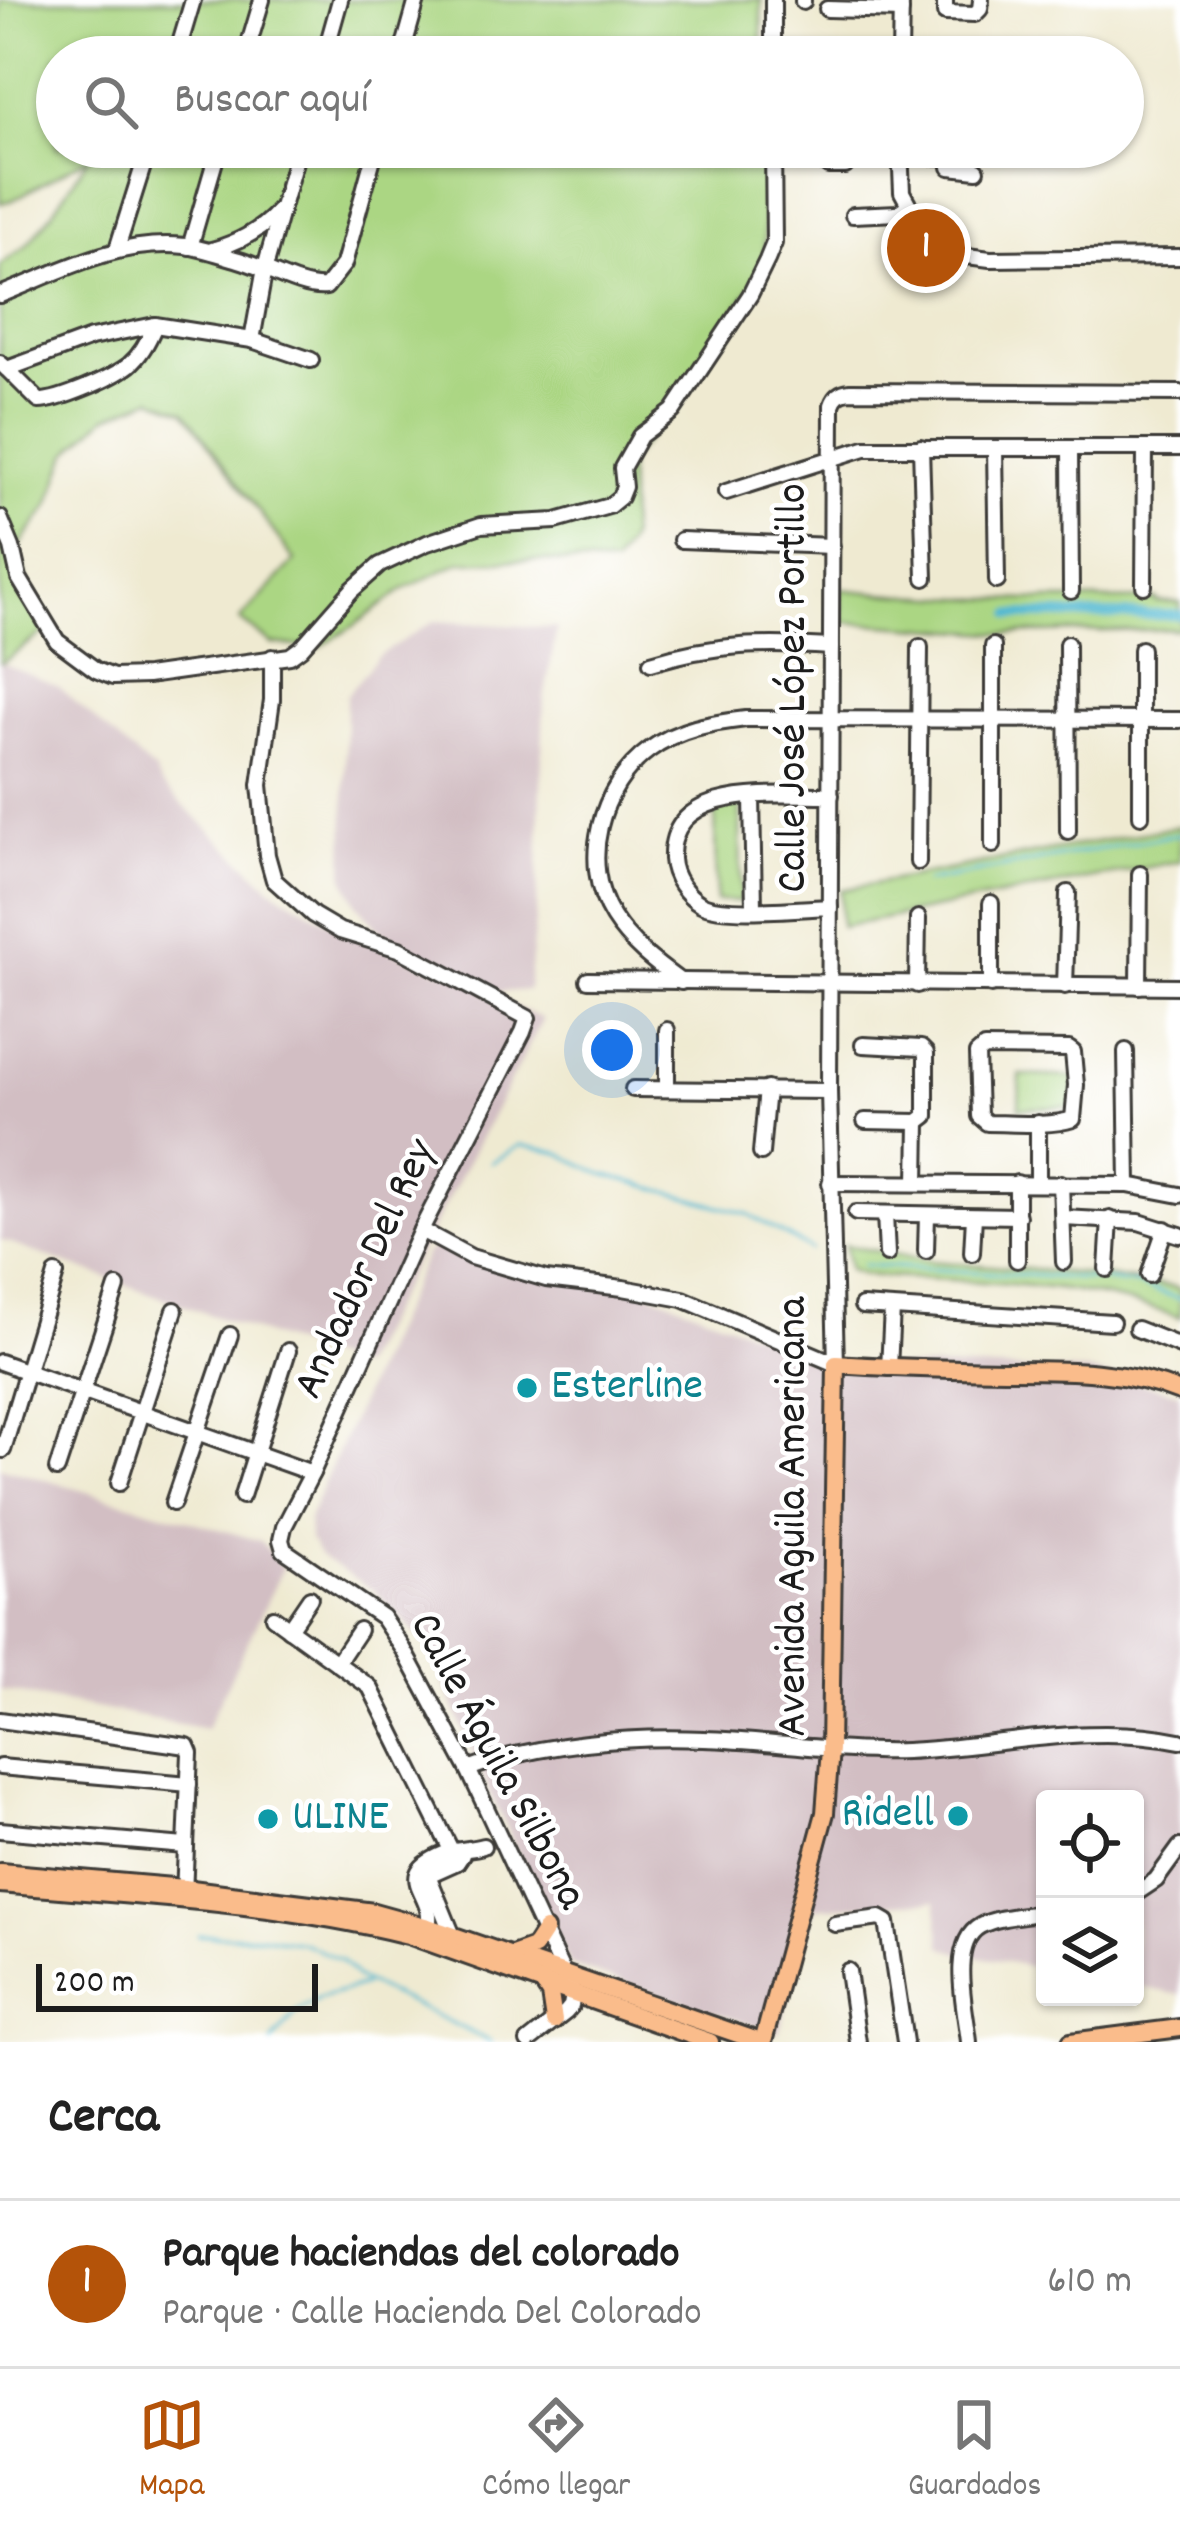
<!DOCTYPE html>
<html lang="es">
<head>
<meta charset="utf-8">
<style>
  body { margin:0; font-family:Dekko,sans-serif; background:#f6f6f6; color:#222 }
  .controls { position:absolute; right:36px; bottom:36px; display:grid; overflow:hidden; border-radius:12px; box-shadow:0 3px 9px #0004 }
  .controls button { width:108px; height:108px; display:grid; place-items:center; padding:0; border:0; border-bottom:3px solid #e0e0e0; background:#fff; color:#222; font:60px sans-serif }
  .scale { position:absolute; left:36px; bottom:30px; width:282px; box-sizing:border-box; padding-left:12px; border:6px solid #1c1c1c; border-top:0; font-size:33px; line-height:42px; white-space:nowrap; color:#1c1c1c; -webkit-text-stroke:9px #fff; paint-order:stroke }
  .you { position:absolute; left:612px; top:1050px; width:42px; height:42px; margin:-30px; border:9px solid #fff; border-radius:50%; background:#1a73e8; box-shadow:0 0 0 18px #1a73e833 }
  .badge { display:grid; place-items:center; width:78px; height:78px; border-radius:50%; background:#b45309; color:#fff; font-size:39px; font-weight:700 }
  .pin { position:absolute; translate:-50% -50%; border:6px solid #fff; box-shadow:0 3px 12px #0006 }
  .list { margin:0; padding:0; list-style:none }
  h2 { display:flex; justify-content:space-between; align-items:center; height:156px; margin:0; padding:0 48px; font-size:51px }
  h2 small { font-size:39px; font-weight:400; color:#767676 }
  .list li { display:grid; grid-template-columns:78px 1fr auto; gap:36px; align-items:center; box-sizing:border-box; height:168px; padding:0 48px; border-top:3px solid #e0e0e0 }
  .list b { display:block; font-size:45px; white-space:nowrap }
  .list p { margin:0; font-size:39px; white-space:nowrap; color:#767676 }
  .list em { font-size:39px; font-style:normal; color:#767676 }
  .icon { flex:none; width:66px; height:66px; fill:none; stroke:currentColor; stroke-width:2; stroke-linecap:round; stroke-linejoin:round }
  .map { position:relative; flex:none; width:1180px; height:2042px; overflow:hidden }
  .search { position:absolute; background:#fff; box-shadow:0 3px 9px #0004; left:36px; right:36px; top:36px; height:132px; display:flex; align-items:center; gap:30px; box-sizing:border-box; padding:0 42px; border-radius:66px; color:#767676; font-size:45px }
  .sheet { height:324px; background:#fff }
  nav { display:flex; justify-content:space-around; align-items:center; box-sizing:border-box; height:168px; border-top:3px solid #e0e0e0; background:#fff; font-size:33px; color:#767676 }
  nav a { display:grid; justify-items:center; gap:6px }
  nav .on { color:#b45309 }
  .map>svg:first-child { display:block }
</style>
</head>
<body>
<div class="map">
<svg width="1180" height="2042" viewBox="0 0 1180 2042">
  <rect width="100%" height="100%" fill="#fff"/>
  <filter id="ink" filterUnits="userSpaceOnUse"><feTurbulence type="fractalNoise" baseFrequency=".00833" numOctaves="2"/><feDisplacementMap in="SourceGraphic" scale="24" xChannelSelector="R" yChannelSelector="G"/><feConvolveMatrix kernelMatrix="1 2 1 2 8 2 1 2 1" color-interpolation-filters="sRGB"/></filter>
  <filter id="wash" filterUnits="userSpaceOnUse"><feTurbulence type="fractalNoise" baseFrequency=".004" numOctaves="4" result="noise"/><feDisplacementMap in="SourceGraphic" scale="48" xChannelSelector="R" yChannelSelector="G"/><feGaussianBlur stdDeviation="2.7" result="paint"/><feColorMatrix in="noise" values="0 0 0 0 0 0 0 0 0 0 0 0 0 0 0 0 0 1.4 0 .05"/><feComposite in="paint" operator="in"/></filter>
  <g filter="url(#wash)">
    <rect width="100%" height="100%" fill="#efead1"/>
    <g fill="#d2bec3">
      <polygon points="434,621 557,628 544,700 537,902 528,990 486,993 543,1019 359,1368 0,1240 0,665 2,663 57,686 155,772 161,784 271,888 335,926 445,974 379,930 357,904 344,877 346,696 377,657"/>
      <polygon points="445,1241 519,1270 630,1285 835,1365 1087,1371 1180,1393 1180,1995 1135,1986 1135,1799 1045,1799 1045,1969 959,1953 942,1946 936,1901 814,1908 779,2033 570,1965 490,1793 429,1648 375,1591 320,1557 309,1539 308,1519 426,1253"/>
      <polygon points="0,1467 261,1541 283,1568 206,1729 0,1690"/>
    </g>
    <g fill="#abd683" stroke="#647950" stroke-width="3">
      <polygon points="0,0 761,0 762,57 57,57 57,147 763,147 765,265 669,412 628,462 630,539 614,565 528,560 461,562 404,589 355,625 318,648 272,644 240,620 295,561 185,411 152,398 106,417 68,453 49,506 17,549 26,580 47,630 2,663 0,662 0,527 14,543 0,510 0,265 25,247 51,215 89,157 13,200 0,203"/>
      <path d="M840,589c106,12 212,12 316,10l1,3h23v27l-173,5 -164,-12z"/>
      <polygon points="740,804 741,902 716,901 715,809"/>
      <polygon points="1180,826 1180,861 841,927 841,890"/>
      <polygon points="1020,1075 1076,1077 1075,1107 1019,1108"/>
      <path d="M845,1245l85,16 169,14 75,12 6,2v29c-100,-38 -211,-35 -317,-43l-14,-5z"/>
    </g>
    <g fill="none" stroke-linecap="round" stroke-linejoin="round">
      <g stroke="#53b9d1" stroke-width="3">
        <polyline points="926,882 1180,834"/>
        <polyline points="491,1163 520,1145 559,1153 600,1173 748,1214 811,1250"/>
        <polyline points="863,1265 1101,1280 1138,1285 1180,1299"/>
        <polyline points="198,1935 260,1936 303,1943 340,1960 357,1978 491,2042"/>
        <polyline points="272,2042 296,2012 317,1999 364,1985"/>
      </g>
      <polyline stroke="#53b9d1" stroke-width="10" points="1012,615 1180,615"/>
    </g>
  </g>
  <g filter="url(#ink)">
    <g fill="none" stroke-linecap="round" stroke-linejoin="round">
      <g stroke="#3c3b37" stroke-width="20">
        <g id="minor">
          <polyline points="945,0 945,13 975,14 980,9 981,0"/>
          <polyline points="803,2 803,0"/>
          <polyline points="827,9 901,11"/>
          <polyline points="176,57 193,0"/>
          <polyline points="245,57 262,0"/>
          <polyline points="324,57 340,0"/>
          <polyline points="401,57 417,0"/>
          <polyline points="773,57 773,0"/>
          <polyline points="900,57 901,0"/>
          <polyline points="900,147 902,192 909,205 948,244 967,256 990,259 1180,257"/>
          <polyline points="953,147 949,157 950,167 977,170"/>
          <polyline points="900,155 949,157"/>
          <polyline points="828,166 845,166 848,158 848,147"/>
          <polyline points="853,215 898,213 909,205"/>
          <polyline points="190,247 219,147"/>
          <polyline points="117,249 149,147"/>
          <path d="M212,250c25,-7 50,-20 67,-40"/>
          <path d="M0,295c61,-24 118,-56 185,-49 18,2 36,9 54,14 25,7 63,30 87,27l18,-23 32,-117"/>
          <polyline points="252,340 265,268 299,147"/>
          <polyline points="0,363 7,369 91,338 155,325 252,340 311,360"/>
          <path d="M7,369l32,32c20,0 73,-23 90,-36 13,-11 20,-25 26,-40"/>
          <polyline points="921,447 925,578"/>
          <polyline points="995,448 997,581"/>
          <polyline points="1070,448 1071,591"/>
          <polyline points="726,492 865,448 1180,448"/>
          <polyline points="0,518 12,547 19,578 57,641 96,670 113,677 147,676 290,656 301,648 352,590 380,565 427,543 481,525 556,521 609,506 620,497 624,487 622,468 640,436 673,411 750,295 767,260 774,243 773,147"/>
          <polyline points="681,540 832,546"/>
          <polyline points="1144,586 1145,448"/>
          <polyline points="1067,644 1068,831"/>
          <polyline points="1141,649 1141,816"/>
          <polyline points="272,657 272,700 260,785 267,855 274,880 313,915 340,931 399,949 528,1018 523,1032 421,1230 312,1473 284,1527 281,1540 284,1550 382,1617 404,1650 468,1769 573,1994 571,2006 566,2012 528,2042"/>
          <path d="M651,663c65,-20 113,-20 180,-16"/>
          <polyline points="752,796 754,908"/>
          <polyline points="993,845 993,646"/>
          <polyline points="918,862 920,647"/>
          <path d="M830,907c-29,1 -106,9 -129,-3 -15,-9 -28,-27 -29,-45 -3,-78 108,-63 159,-64"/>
          <polyline points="588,980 1180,986"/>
          <path d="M681,982c-26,-19 -51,-38 -68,-65 -34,-54 -13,-131 36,-167 29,-22 63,-27 97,-31l434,1"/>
          <polyline points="917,985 918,918"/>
          <polyline points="991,985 991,903"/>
          <polyline points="1065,986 1068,893"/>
          <polyline points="1139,986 1140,874"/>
          <polyline points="863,1045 921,1048 926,1053 926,1116 918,1122 865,1121"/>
          <path d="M984,1048l85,1 4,3 3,33 -3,34c-25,8 -59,4 -86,4l-8,-7 -2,-62z"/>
          <polyline points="1126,1051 1128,1185"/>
          <polyline points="633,1089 829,1091"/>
          <polyline points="667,1089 667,1030"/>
          <polyline points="761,1153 767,1089"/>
          <polyline points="830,1183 1128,1185 1180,1195"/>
          <polyline points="917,1183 918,1122"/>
          <polyline points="1038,1183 1038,1123"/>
          <polyline points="1061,1183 1064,1262"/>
          <polyline points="856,1213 1018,1216"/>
          <polyline points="885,1214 887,1254"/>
          <polyline points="1063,1218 1139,1222 1180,1235"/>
          <path d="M421,1230l50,27 75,22 77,9 60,11 153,65 -7,-273 3,-686c3,-9 8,-13 18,-14l330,2"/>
          <polyline points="926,1251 927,1215"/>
          <polyline points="972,1253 974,1216"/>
          <polyline points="1017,1260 1017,1183"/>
          <polyline points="1107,1269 1110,1219"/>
          <polyline points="1149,1275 1165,1229"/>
          <polyline points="862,1306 1112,1322"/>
          <polyline points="1137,1329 1180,1346"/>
          <polyline points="0,1362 312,1473"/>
          <polyline points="889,1368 892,1309"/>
          <polyline points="3,1450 56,1274"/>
          <polyline points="57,1469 117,1287"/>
          <polyline points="119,1483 175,1310"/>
          <polyline points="242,1496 288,1351"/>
          <polyline points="173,1503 230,1335"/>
          <polyline points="273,1617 370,1687 457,1862"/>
          <polyline points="289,1629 310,1598"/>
          <polyline points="337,1663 359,1630"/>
          <polyline points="0,1720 187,1746 190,1753 184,1895"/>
          <polyline points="0,1767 189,1784"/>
          <path d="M468,1769c71,-26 161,-33 236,-30 67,2 134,14 202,12 91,-4 183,-29 274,-10"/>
          <polyline points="0,1830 185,1846"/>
          <polyline points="1135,1894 1156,1880 1180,1847"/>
          <polyline points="835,1924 880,1918 887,1922 905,2042"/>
          <path d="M428,1927c9,-35 -39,-50 16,-73 12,-5 26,-4 39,-8"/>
          <polyline points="453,1936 428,1875 457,1862 462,1855"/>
          <polyline points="848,1971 858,2042"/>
          <path d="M969,2042c-3,-31 -21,-98 11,-116 18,-10 45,-10 65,-14"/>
        </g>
      </g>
      <g stroke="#3c3b37" stroke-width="22">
        <g id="major">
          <polyline points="0,1872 184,1888 374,1912 428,1927 761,2042"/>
          <path d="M0,1884c136,12 275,18 408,51l302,107"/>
          <polyline points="512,1955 534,1947 545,1930"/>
          <polyline points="542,1982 550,1994 554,2021"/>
          <path d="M763,2042l62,-229 5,-64 6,-385c56,4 112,5 169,6 60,0 118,-1 175,22"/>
          <polyline points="1071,2042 1180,2028"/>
        </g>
      </g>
      <use href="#minor" stroke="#fff" stroke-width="14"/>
      <use href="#major" stroke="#fabc8b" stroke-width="16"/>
    </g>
  </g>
  <g fill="#0f9aa8" stroke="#fff" stroke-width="4.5">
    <circle cx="527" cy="1388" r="12"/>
    <circle cx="958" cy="1816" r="12"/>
    <circle cx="268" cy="1819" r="12"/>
  </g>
  <g text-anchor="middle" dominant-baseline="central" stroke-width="9" stroke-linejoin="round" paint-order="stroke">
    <g font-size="45" fill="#1c1c1c" stroke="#fff">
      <text transform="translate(795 688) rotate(-90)">Calle José López Portillo</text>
      <text transform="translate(367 1270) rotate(-65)">Andador Del Rey</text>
      <text transform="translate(795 1517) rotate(-90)">Avenida Aguila Americana</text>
      <text transform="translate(496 1762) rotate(62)">Calle Águila Silbona</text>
    </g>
    <g font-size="45" fill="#0d838f" stroke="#fff" text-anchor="start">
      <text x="551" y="1388">Esterline</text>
      <text x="934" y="1816" text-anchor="end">Ridell</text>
      <text x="292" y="1819">ULINE</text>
    </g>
  </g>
</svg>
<div class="controls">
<button><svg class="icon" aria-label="locate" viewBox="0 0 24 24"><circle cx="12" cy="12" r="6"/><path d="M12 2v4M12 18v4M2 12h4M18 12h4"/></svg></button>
<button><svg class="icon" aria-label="layers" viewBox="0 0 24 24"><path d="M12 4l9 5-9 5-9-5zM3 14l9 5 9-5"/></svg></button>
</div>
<div class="scale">200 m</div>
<div class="you"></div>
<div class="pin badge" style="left:926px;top:248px">1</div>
<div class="search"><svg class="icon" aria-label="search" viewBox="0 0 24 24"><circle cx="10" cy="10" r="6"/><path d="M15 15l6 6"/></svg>Buscar aquí</div>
</div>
<section class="sheet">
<h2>Cerca<small></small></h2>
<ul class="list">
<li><span class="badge">1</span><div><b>Parque haciendas del colorado</b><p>Parque · Calle Hacienda Del Colorado</p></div><em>610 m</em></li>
</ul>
</section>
<nav>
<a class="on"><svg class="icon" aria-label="map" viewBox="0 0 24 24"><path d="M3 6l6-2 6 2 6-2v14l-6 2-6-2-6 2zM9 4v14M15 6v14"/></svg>Mapa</a>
<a><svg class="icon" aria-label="directions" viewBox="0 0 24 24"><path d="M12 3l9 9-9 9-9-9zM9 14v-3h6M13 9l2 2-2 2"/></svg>Cómo llegar</a>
<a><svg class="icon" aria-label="saved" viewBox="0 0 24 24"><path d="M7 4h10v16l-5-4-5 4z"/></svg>Guardados</a>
</nav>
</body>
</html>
